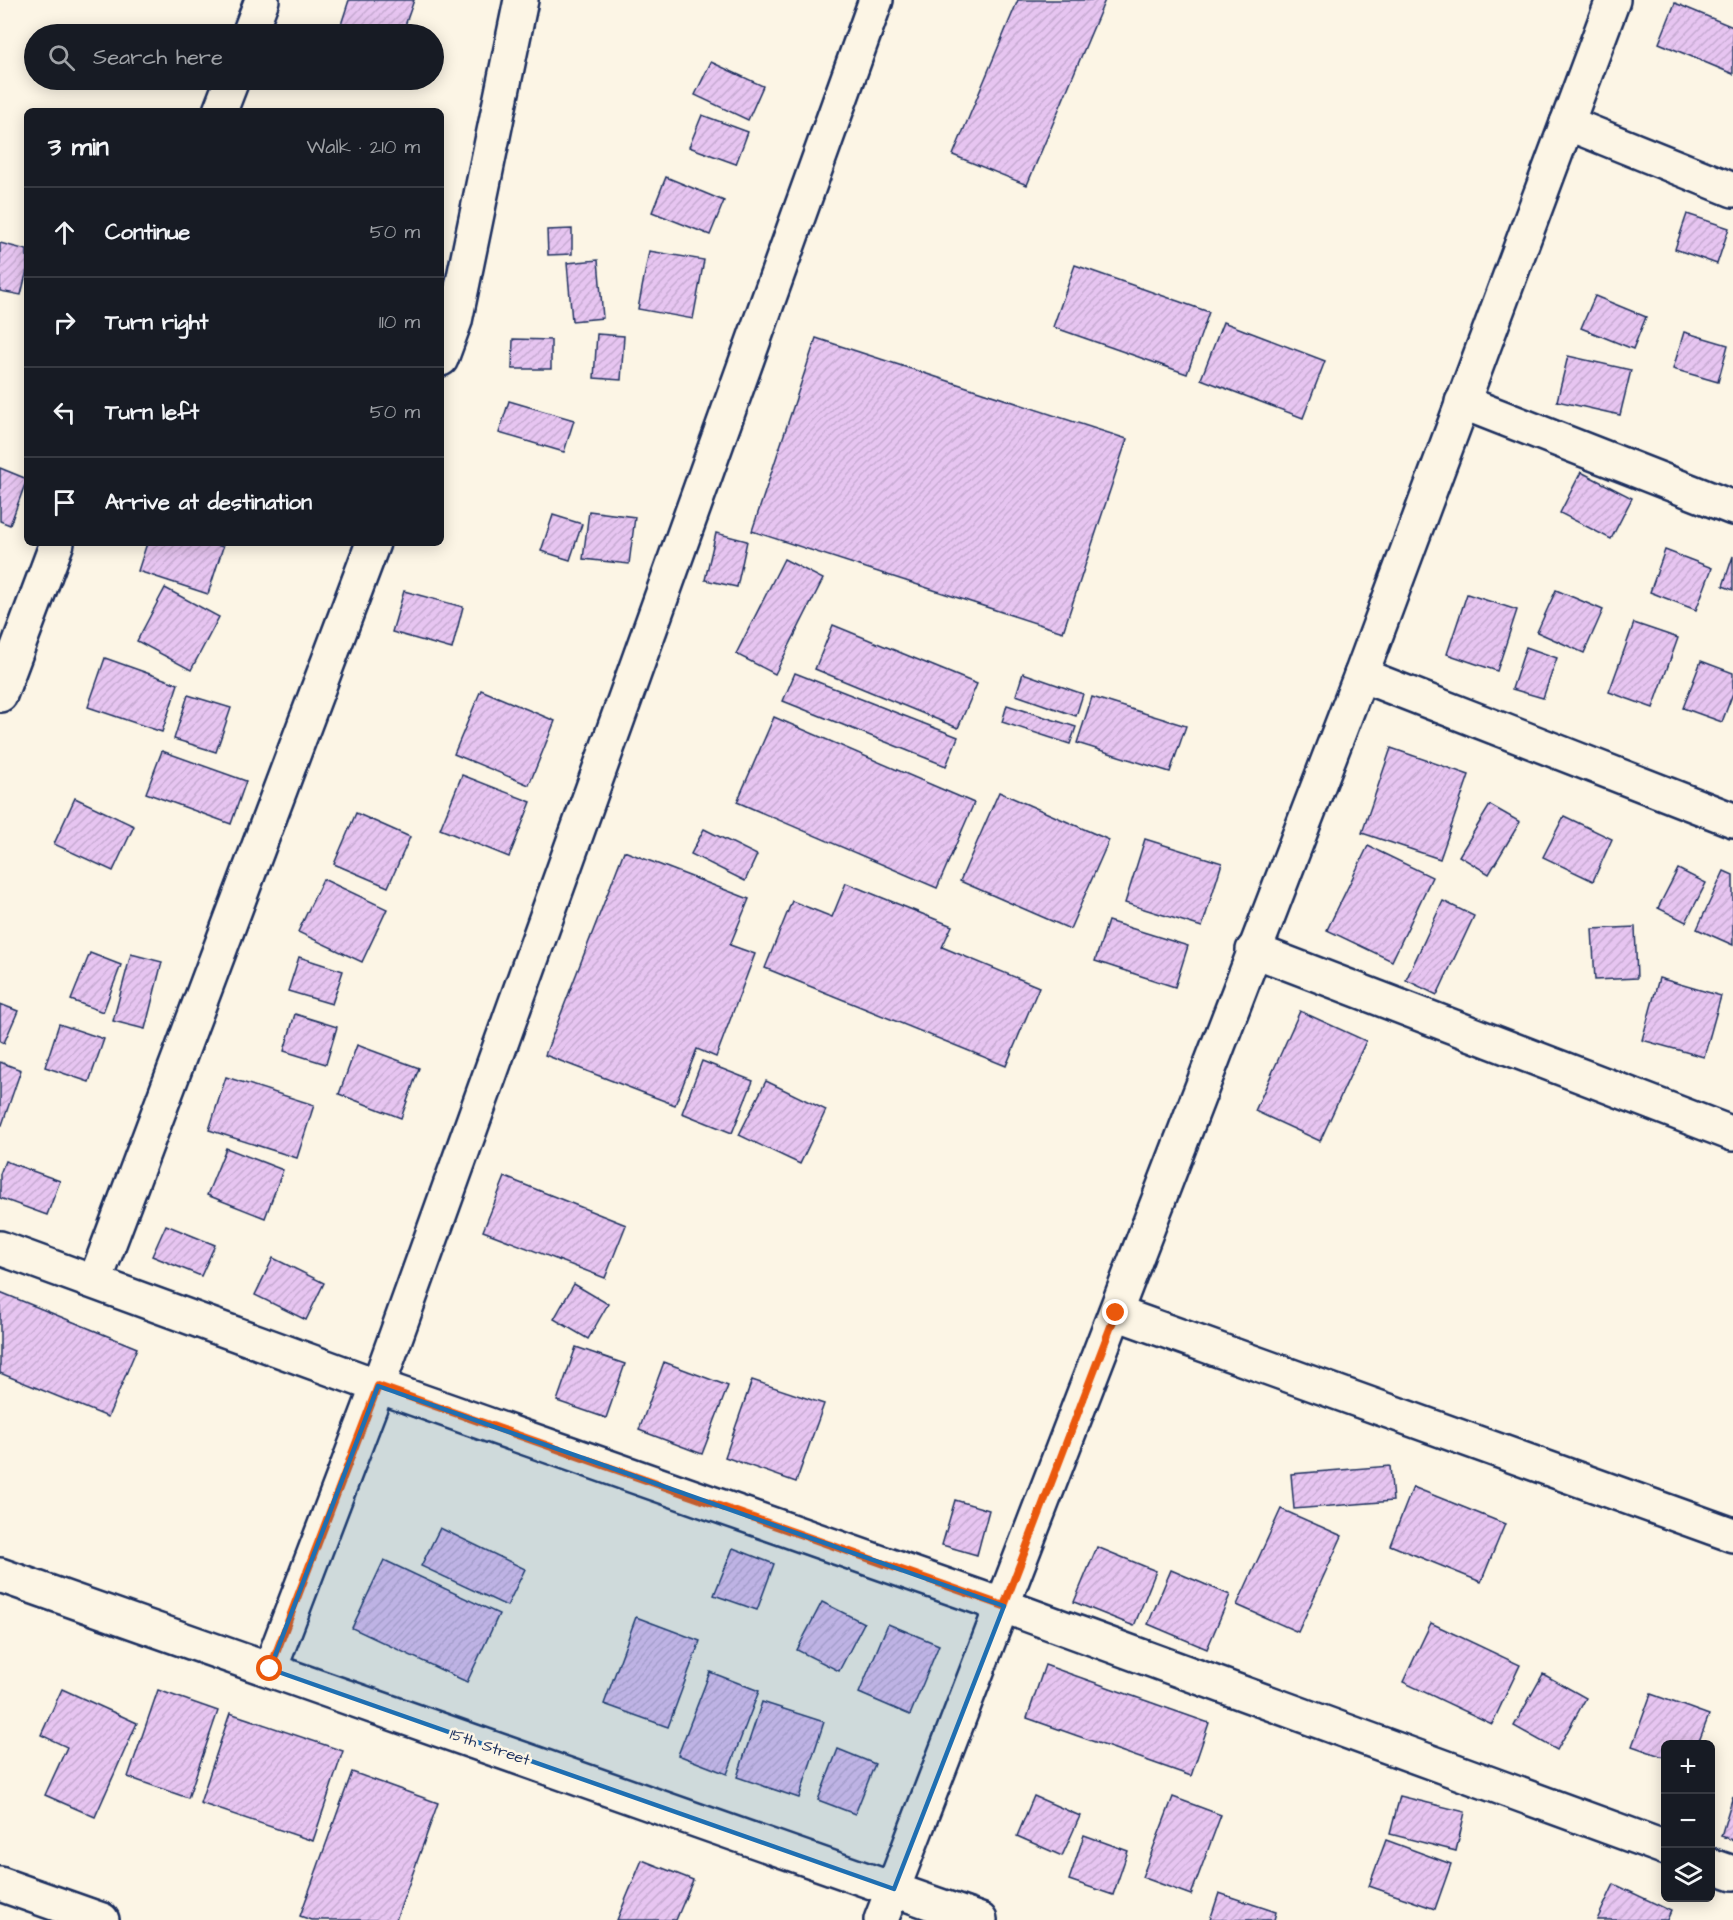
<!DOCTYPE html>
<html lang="en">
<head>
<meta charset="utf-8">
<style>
  body { margin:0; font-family:"Architects Daughter",sans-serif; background:#20242c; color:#f1f3f6 }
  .controls { position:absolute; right:18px; bottom:18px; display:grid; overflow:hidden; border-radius:9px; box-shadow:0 3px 15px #0003 }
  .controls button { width:54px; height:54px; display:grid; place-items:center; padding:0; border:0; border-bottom:2px solid #363941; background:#171b24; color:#f1f3f6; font:30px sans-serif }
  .stop { position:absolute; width:18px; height:18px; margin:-14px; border:4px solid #ea580c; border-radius:50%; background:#fff }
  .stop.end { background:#ea580c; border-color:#fff; box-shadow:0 2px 6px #0008 }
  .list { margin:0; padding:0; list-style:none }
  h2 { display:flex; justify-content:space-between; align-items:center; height:78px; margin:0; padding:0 24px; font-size:26px }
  h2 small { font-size:20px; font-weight:400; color:#9ea1a6 }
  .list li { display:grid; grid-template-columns:39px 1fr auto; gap:18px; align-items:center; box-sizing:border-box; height:90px; padding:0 24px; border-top:2px solid #363941 }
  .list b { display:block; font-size:22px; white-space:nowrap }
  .list em { font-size:20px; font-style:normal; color:#9ea1a6 }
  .icon { flex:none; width:33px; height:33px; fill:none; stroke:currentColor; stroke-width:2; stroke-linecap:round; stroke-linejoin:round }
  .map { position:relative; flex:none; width:1733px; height:1920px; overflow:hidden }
  .search { position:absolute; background:#171b24; box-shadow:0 3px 15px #0003; left:24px; top:24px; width:420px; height:66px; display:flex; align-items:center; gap:15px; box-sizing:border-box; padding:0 21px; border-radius:33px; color:#9ea1a6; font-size:22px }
  .panel { position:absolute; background:#171b24; box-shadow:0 3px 15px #0003; left:24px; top:108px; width:420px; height:438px; border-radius:9px }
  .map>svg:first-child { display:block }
</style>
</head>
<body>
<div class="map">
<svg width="1733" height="1920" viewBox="0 0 1733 1920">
  <defs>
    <pattern id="building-hatch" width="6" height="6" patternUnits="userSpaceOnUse" patternTransform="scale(1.5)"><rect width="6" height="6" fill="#e7c5f1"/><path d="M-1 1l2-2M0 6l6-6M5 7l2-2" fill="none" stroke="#c6aad1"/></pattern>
  </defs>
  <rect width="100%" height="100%" fill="#fcf5e5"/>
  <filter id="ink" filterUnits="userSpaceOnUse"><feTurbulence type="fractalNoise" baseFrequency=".0167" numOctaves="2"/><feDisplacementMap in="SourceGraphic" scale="12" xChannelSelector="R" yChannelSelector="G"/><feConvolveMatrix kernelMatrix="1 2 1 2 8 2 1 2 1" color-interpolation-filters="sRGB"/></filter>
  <g filter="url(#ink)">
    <g fill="url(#building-hatch)" stroke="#1b2f5e" stroke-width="1.5">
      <polygon points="349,0 414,0 402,34 338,34"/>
      <polygon points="1018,0 1105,0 1027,185 953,155"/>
      <polygon points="1675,3 1733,27 1733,74 1659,43"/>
      <polygon points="711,62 763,86 748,120 695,95"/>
      <polygon points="702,115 748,132 736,164 689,147"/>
      <polygon points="666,177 724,201 710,235 652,212"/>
      <polygon points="1687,214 1729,228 1717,264 1675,249"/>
      <polygon points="572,229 572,254 548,255 547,230"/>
      <polygon points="0,243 27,250 27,270 21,295 0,291"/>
      <polygon points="649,251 704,260 693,319 638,309"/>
      <polygon points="598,260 603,318 572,321 567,263"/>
      <polygon points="1075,265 1209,312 1187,374 1053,327"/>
      <polygon points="1595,296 1646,317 1633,349 1581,328"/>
      <polygon points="1223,322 1325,361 1303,418 1201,379"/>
      <polygon points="1684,332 1728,345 1718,382 1673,369"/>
      <polygon points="597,334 624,336 621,380 594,378"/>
      <polygon points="816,338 1127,439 1063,632 752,531"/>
      <polygon points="513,339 551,340 551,369 512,369"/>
      <polygon points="1568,356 1631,370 1620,415 1557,401"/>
      <polygon points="509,401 574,420 564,452 499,433"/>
      <polygon points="0,468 27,479 10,525 0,521"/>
      <polygon points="1581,472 1632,498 1611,539 1560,513"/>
      <polygon points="589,511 635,517 629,564 583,559"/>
      <polygon points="553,515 582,524 570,560 541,551"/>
      <polygon points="716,533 747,541 737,587 705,580"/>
      <polygon points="147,543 211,543 223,547 208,594 138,571"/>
      <polygon points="1665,550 1712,568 1696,610 1650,592"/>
      <polygon points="1733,556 1733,590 1723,586"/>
      <polygon points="784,559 823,579 775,674 736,654"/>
      <polygon points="165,588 219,617 191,670 137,641"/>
      <polygon points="1556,590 1603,610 1584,653 1537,632"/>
      <polygon points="404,591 463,607 452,649 392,632"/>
      <polygon points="1467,594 1517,610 1497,671 1447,654"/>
      <polygon points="1634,623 1678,638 1653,708 1609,692"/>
      <polygon points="833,625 977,684 958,728 815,669"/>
      <polygon points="1526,647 1557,658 1543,698 1512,689"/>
      <polygon points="105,658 178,684 162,732 88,707"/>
      <polygon points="1701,661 1733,673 1733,693 1722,722 1683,708"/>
      <polygon points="795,673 958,737 946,766 783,701"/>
      <polygon points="1023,673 1083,694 1076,716 1016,695"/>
      <polygon points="481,690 555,721 529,785 454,754"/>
      <polygon points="188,695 231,708 216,752 174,739"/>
      <polygon points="1092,697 1186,726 1170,772 1077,743"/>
      <polygon points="1007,705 1076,727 1070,744 1002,722"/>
      <polygon points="774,717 974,803 937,888 737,802"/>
      <polygon points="1391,748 1469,775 1440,859 1362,833"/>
      <polygon points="162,751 246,781 231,824 146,793"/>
      <polygon points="462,775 531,802 509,857 440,829"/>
      <polygon points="999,792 1109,840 1070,929 960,881"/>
      <polygon points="75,798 134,826 113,871 54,844"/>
      <polygon points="1490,805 1520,822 1489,874 1459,856"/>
      <polygon points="356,813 410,837 388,887 334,864"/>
      <polygon points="1564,816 1612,839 1593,881 1543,857"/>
      <polygon points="704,829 757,855 745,881 691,854"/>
      <polygon points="1145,839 1222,863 1202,927 1125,903"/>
      <polygon points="1368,846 1432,877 1392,961 1327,930"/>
      <polygon points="624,851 749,899 730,945 755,954 716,1057 697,1049 675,1105 545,1055"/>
      <polygon points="1678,869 1706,883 1686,922 1658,908"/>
      <polygon points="1724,871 1733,875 1733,945 1697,929"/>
      <polygon points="323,879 387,909 362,962 298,932"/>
      <polygon points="846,883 952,926 942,947 1039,987 1006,1066 765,968 792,901 832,917"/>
      <polygon points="1443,901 1474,916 1437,995 1406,980"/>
      <polygon points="1108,921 1188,946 1175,987 1095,961"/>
      <polygon points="1635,927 1637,978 1595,980 1592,929"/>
      <polygon points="90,953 121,965 103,1012 71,1000"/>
      <polygon points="131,954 162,962 145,1029 113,1021"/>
      <polygon points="299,957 343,971 332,1004 288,991"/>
      <polygon points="1659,978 1721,996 1704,1057 1642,1040"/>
      <polygon points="0,1004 18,1011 4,1043 0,1041"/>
      <polygon points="1300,1011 1366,1041 1320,1141 1255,1111"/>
      <polygon points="295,1014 337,1027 326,1064 284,1051"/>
      <polygon points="59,1024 104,1039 89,1082 45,1067"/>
      <polygon points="357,1045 419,1068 401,1118 339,1094"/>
      <polygon points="702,1061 753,1081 732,1133 682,1113"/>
      <polygon points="0,1062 21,1070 2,1125 0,1124"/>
      <polygon points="226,1077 314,1105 297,1158 209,1130"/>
      <polygon points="766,1081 826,1110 800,1164 739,1135"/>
      <polygon points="226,1148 283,1170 265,1218 207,1195"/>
      <polygon points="5,1161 60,1181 47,1215 0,1198 0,1174"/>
      <polygon points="505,1177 626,1225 605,1278 483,1231"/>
      <polygon points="166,1225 215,1245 201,1276 152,1256"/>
      <polygon points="273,1258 324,1283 306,1320 255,1295"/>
      <polygon points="574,1284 608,1304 588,1339 554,1319"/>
      <polygon points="0,1292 137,1348 108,1417 0,1373"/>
      <polygon points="576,1347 625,1364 606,1418 557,1401"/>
      <polygon points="664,1362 728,1386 702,1454 639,1430"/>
      <polygon points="752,1380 824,1404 796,1482 725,1457"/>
      <polygon points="1390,1466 1393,1501 1294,1509 1291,1474"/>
      <polygon points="1413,1487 1505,1524 1481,1582 1390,1545"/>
      <polygon points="955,1500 989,1510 977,1555 942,1545"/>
      <polygon points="1281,1509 1342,1536 1298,1632 1237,1605"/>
      <polygon points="440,1528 525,1569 507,1606 421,1566"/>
      <polygon points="1097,1547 1156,1571 1134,1626 1074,1602"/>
      <polygon points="733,1548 774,1564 757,1610 714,1595"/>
      <polygon points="384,1560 499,1614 467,1682 352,1628"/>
      <polygon points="1171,1570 1230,1595 1207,1649 1148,1624"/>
      <polygon points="822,1602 864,1623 839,1671 797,1650"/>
      <polygon points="636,1617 700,1641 668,1727 604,1704"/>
      <polygon points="1431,1623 1520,1665 1492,1724 1403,1682"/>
      <polygon points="888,1624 939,1645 910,1715 859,1693"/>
      <polygon points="1045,1665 1209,1723 1191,1776 1027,1718"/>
      <polygon points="710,1672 759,1691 727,1774 678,1755"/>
      <polygon points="1543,1674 1586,1698 1557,1750 1514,1726"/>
      <polygon points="62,1689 137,1723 95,1817 45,1795 67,1747 41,1735"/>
      <polygon points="158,1690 218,1711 188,1798 128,1777"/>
      <polygon points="1651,1694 1709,1715 1698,1744 1666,1744 1666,1758 1632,1746"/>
      <polygon points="762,1702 824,1722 799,1798 737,1777"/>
      <polygon points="230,1713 343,1751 313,1841 200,1803"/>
      <polygon points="838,1749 875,1764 855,1814 818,1800"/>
      <polygon points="352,1772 438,1803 396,1920 311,1920 300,1916"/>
      <polygon points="1034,1796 1080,1816 1062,1856 1017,1836"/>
      <polygon points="1400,1796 1465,1812 1456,1851 1390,1834"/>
      <polygon points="1733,1796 1733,1840 1721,1836"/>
      <polygon points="1173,1797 1221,1815 1191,1895 1142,1877"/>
      <polygon points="1084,1835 1128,1851 1113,1895 1069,1880"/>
      <polygon points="1386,1840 1451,1864 1435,1909 1369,1886"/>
      <polygon points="642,1860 693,1880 676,1920 617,1920"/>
      <polygon points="1614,1884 1671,1911 1667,1920 1597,1920"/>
      <polygon points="1219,1893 1276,1912 1274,1920 1210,1920"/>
    </g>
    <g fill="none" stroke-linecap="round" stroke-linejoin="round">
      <g stroke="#1b2f5e" stroke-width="38">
        <g id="minor">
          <polyline points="249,34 262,0"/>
          <polyline points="220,111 232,80"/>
          <polyline points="1567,123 1733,190"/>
          <polyline points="441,359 455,321 521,0"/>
          <polyline points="1462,402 1733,508"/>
          <polyline points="1361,675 1733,820"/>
          <polyline points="0,695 57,543"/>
          <polyline points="1253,950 1733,1134"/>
          <polyline points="0,1248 378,1386 1004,1606 1666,1848"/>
          <polyline points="95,1281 373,543"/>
          <polyline points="1116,1313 1733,1535"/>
          <polyline points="0,1575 980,1920"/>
          <polyline points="270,1669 378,1386 876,0"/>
          <polyline points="1710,1865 1733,1873"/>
          <polyline points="0,1884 102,1920"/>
          <polyline points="881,1920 1361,675 1613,0"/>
        </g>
      </g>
      <use href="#minor" stroke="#fcf5e5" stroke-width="33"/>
    </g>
  </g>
  <g fill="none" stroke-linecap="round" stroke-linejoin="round" filter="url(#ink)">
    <polyline stroke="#ea580c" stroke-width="8" points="270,1669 378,1386 1004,1606 1116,1313"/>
  </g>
  <path fill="#1f6fb2" fill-opacity="0.2" stroke="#1f6fb2" stroke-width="4.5" stroke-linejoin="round" d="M378,1386l626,220 -110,283 -624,-220z"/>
  <g text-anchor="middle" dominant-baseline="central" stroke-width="5" stroke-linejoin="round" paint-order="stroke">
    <g font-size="16" fill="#1b2f5e" stroke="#fcf5e5">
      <text transform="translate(490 1747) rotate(19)">15th Street</text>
    </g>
  </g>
</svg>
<div class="controls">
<button>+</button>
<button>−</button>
<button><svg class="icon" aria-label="layers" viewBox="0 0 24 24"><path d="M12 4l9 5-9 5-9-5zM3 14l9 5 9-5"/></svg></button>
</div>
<div class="stop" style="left:270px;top:1669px"></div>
<div class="stop end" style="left:1116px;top:1313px"></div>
<div class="search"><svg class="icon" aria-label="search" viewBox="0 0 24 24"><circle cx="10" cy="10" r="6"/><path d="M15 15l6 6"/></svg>Search here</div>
<section class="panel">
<h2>3 min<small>Walk · 210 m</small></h2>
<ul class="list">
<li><svg class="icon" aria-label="ahead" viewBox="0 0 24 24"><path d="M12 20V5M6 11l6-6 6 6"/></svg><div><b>Continue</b></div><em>50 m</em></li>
<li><svg class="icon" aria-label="right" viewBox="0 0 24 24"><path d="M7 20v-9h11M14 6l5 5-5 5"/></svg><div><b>Turn right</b></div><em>110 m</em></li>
<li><svg class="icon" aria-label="left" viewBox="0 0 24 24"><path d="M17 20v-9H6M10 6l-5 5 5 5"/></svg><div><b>Turn left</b></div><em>50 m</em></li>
<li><svg class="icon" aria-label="arrive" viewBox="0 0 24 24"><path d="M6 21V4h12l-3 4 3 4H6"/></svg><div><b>Arrive at destination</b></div></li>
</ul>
</section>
</div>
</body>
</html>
